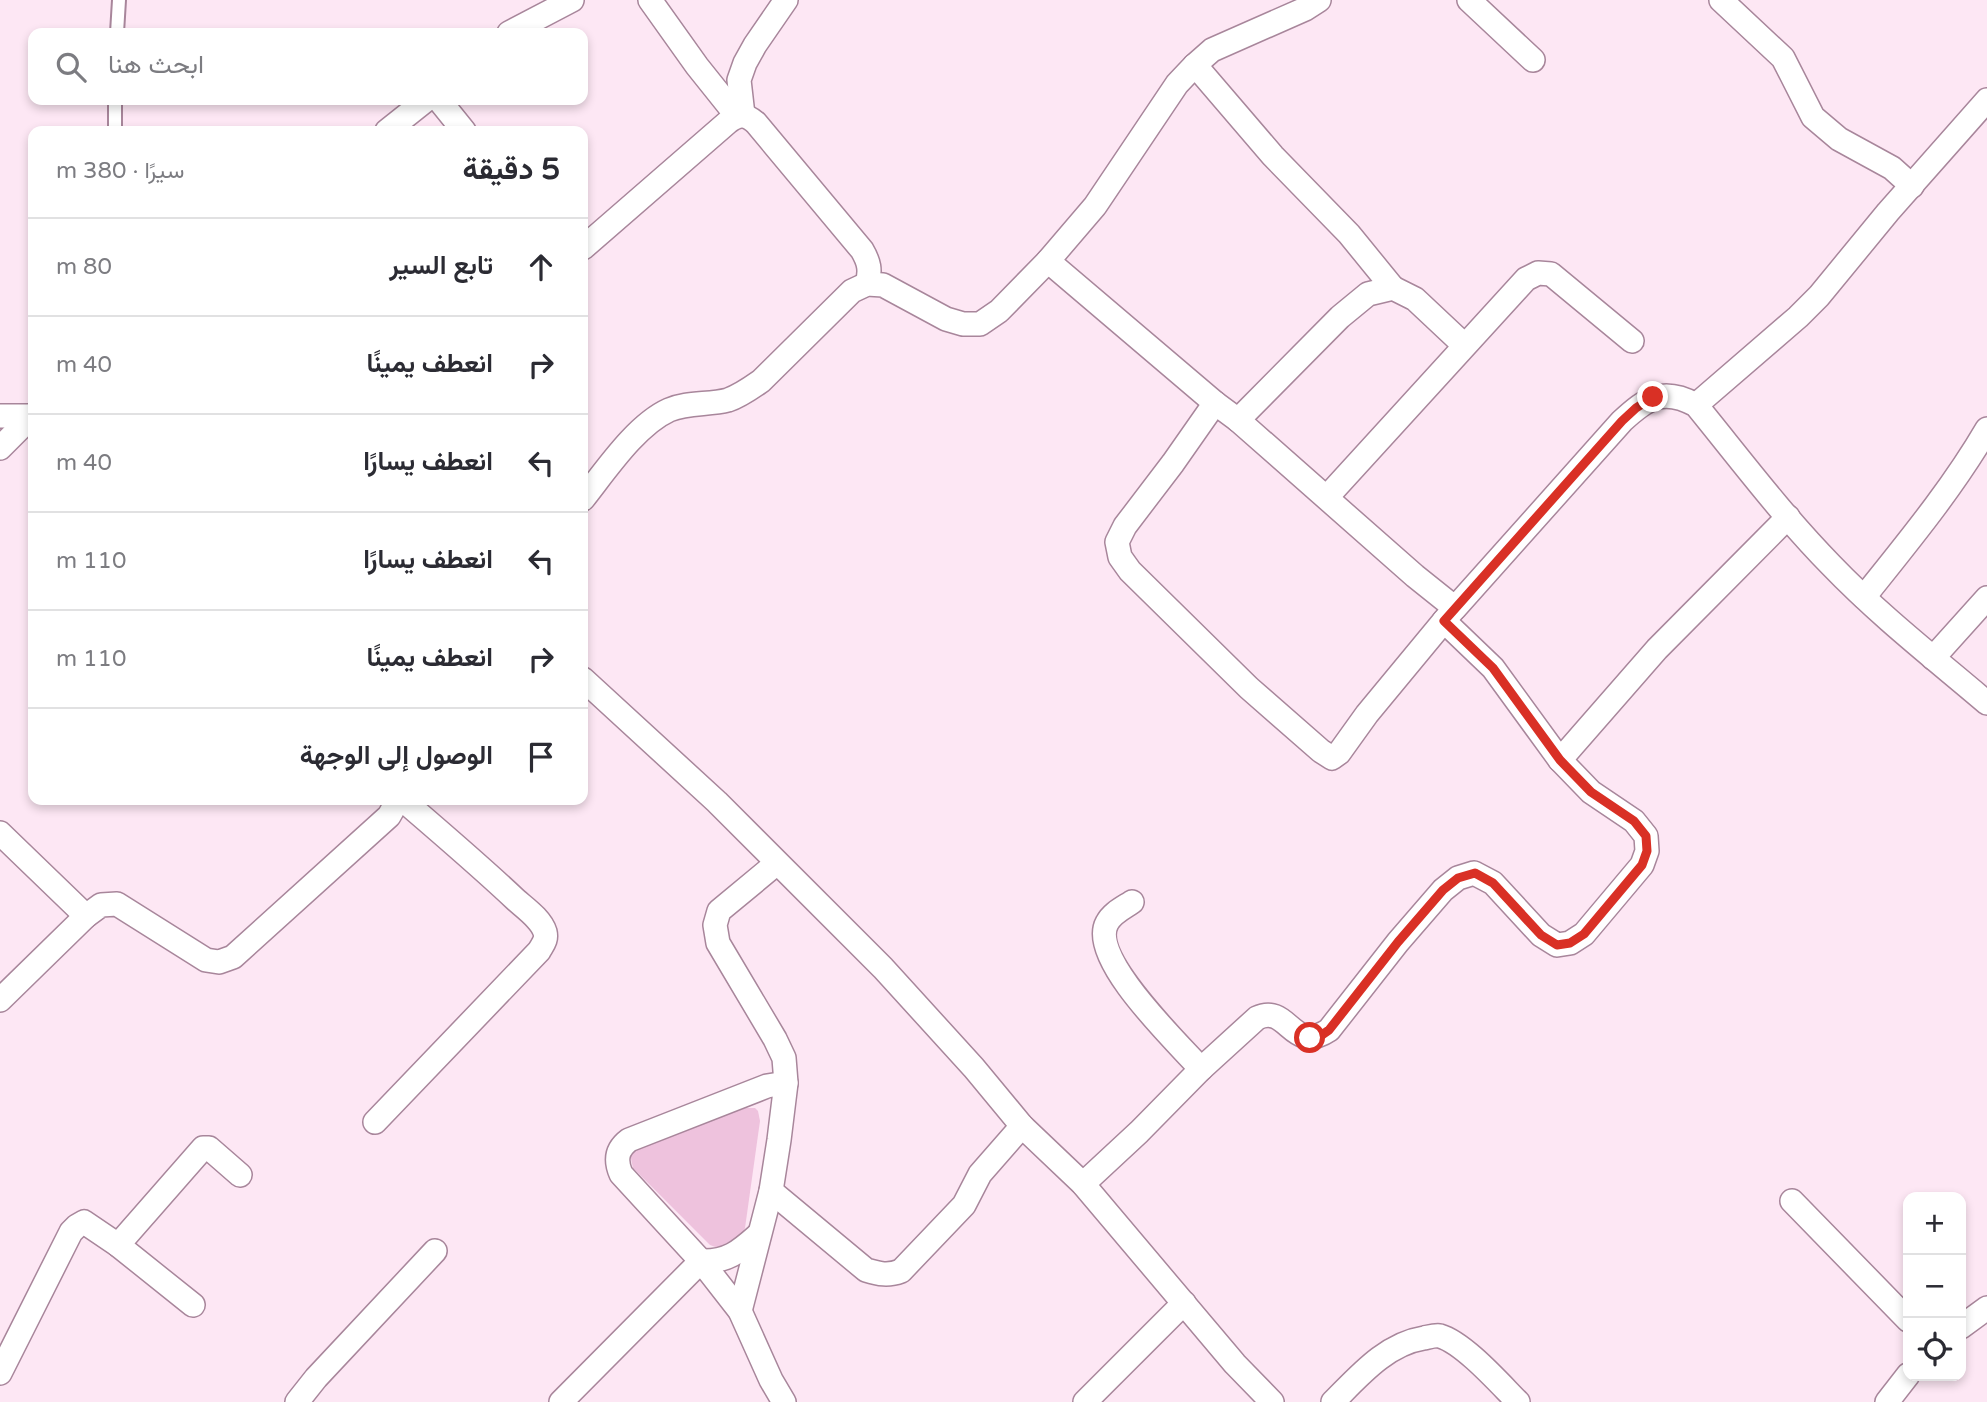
<!DOCTYPE html>
<html lang="ar">
<head>
<meta charset="utf-8">
<style>
  body { margin:0; font-family:"Varela Round",Vazirmatn,sans-serif; background:#f2f2f3; color:#2b2b33; direction:rtl }
  .controls { position:absolute; right:21px; bottom:21px; display:grid; overflow:hidden; border-radius:14px; box-shadow:0 4px 10px #0003 }
  .controls button { width:63px; height:63px; display:grid; place-items:center; padding:0; border:0; border-bottom:2px solid #e1e1e2; background:#fff; color:#2b2b33; font:35px sans-serif }
  .stop { position:absolute; width:21px; height:21px; margin:-16px; border:5px solid #d93025; border-radius:50%; background:#fff }
  .stop.end { background:#d93025; border-color:#fff; box-shadow:0 2px 7px #0008 }
  .list { margin:0; padding:0; list-style:none }
  h2 { display:flex; justify-content:space-between; align-items:center; height:91px; margin:0; padding:0 28px; font-size:30px }
  h2 small { font-size:23px; font-weight:400; color:#7c7c81 }
  .list li { display:grid; grid-template-columns:46px 1fr auto; gap:21px; align-items:center; box-sizing:border-box; height:98px; padding:0 28px; border-top:2px solid #e1e1e2 }
  .list b { display:block; font-size:26px; white-space:nowrap }
  .list em { font-size:23px; font-style:normal; color:#7c7c81 }
  .icon { flex:none; width:38px; height:38px; fill:none; stroke:currentColor; stroke-width:2; stroke-linecap:round; stroke-linejoin:round }
  .map { position:relative; flex:none; width:1987px; height:1402px; overflow:hidden; direction:ltr }
  .search { position:absolute; background:#fff; box-shadow:0 4px 10px #0003; left:28px; top:28px; width:560px; height:77px; display:flex; align-items:center; gap:18px; box-sizing:border-box; padding:0 24px; border-radius:14px; color:#7c7c81; font-size:26px }
  .panel { position:absolute; background:#fff; box-shadow:0 4px 10px #0003; left:28px; top:126px; width:560px; height:679px; border-radius:14px; direction:rtl }
  .map>svg:first-child { display:block }
</style>
</head>
<body>
<div class="map">
<svg width="1987" height="1402" viewBox="0 0 1987 1402">
  <rect width="100%" height="100%" fill="#fde7f4"/>
  <polygon fill="#eec2dd" points="746,1108 755,1108 758,1111 760,1121 745,1228 742,1234 718,1248 710,1245 633,1168 630,1154 636,1147"/>
  <g fill="none" stroke-linecap="round" stroke-linejoin="round">
    <g stroke="#a8869b" stroke-width="16">
      <g id="lane">
        <polyline points="117,33 119,0"/>
        <polyline points="115,100 115,131"/>
      </g>
    </g>
    <g stroke="#a8869b" stroke-width="26">
      <g id="street">
        <polyline points="650,0 697,66 737,116"/>
        <polyline points="1469,0 1533,60"/>
        <polyline points="1721,0 1783,58 1813,117 1839,139 1892,168 1912,186"/>
        <polyline points="509,33 572,0"/>
        <polyline points="1195,65 1273,156 1349,234 1393,288"/>
        <polyline points="439,100 464,131"/>
        <polyline points="743,115 739,80 745,63 755,45 786,0"/>
        <polyline points="387,131 426,100"/>
        <path d="M583,248l145,-126c11,-8 18,-8 28,1l106,127c7,12 9,20 5,34"/>
        <path d="M1048,261l167,142 23,17 177,156 40,32 167,-187c25,-23 41,-34 74,-16 44,54 86,110 135,160 48,50 103,93 156,138"/>
        <polyline points="1215,403 1173,463 1125,526 1117,542 1120,557 1130,571 1249,688 1321,751 1332,758 1339,753 1367,714 1453,610"/>
        <polyline points="1696,405 1798,317 1819,296 1888,212 1987,100"/>
        <polyline points="0,416 32,416"/>
        <polyline points="1238,420 1340,317 1368,294 1393,288 1415,299 1464,345"/>
        <polyline points="0,448 33,415"/>
        <polyline points="1327,497 1526,279 1538,273 1551,274 1632,341"/>
        <path d="M583,499c23,-29 53,-74 86,-89 18,-8 40,-5 59,-10 12,-4 23,-12 33,-19l91,-90 15,-7 16,1 63,34 17,5h17l19,-13 49,-50 47,-55 82,-122 18,-19 17,-15 93,-41 14,-9"/>
        <path d="M1864,597c43,-54 88,-108 123,-168"/>
        <polyline points="1933,658 1987,598"/>
        <polyline points="583,679 717,802 883,968 974,1068 1022,1126 1083,1184 1235,1364 1272,1402"/>
        <polyline points="1560,760 1657,649 1788,517"/>
        <polyline points="0,833 86,916"/>
        <path d="M1132,902c-9,6 -20,11 -25,21 -19,35 71,120 94,146"/>
        <polyline points="0,1000 86,916 101,905 117,904 206,960 219,962 233,957 389,816 398,800"/>
        <path d="M375,1122l164,-171c4,-7 8,-11 6,-19 -4,-13 -20,-24 -29,-32 -37,-35 -75,-67 -113,-100"/>
        <path d="M1083,1184l56,-52 62,-63 56,-51c32,-15 34,37 72,12l69,-88 45,-52 15,-12 16,-5 19,10 48,52 16,10 13,-2 14,-9 58,-69 5,-14 -1,-15 -12,-15 -43,-29 -31,-32 -67,-92 -49,-47"/>
        <path d="M771,1191l95,79c13,4 22,6 35,1l63,-66 16,-31 42,-48"/>
        <polyline points="1792,1201 1908,1320"/>
        <polyline points="118,1245 203,1148 209,1148 240,1175"/>
        <polyline points="740,1311 771,1191 779,1140 786,1083 784,1058 775,1039 718,943 715,925 719,911 777,863"/>
        <polyline points="1961,1327 1987,1308"/>
        <polyline points="0,1373 71,1232 77,1226 84,1222 118,1245 193,1305"/>
        <polyline points="297,1402 316,1378 435,1251"/>
        <path d="M561,1402l140,-141c26,1 38,-9 57,-26"/>
        <path d="M784,1402l-13,-22 -31,-69 -39,-50 -80,-87c-6,-14 -4,-25 8,-34l138,-54 19,-3"/>
        <polyline points="1085,1402 1184,1303"/>
        <path d="M1333,1402c26,-26 53,-58 91,-64 5,-1 12,-3 16,-2 24,7 60,48 78,66"/>
        <polyline points="1887,1402 1908,1375"/>
      </g>
    </g>
    <use href="#lane" stroke="#fff" stroke-width="12"/>
    <use href="#street" stroke="#fff" stroke-width="23"/>
  </g>
  <g fill="none" stroke-linecap="round" stroke-linejoin="round">
    <polyline stroke="#d93025" stroke-width="9" points="1310,1038 1319,1037 1329,1030 1398,942 1443,890 1458,878 1475,873 1493,883 1541,935 1557,945 1570,943 1584,934 1642,865 1647,851 1646,836 1634,821 1591,792 1560,760 1493,668 1444,621 1622,421 1636,408 1653,397"/>
  </g>
</svg>
<div class="controls">
<button>+</button>
<button>−</button>
<button><svg class="icon" aria-label="locate" viewBox="0 0 24 24"><circle cx="12" cy="12" r="6"/><path d="M12 2v4M12 18v4M2 12h4M18 12h4"/></svg></button>
</div>
<div class="stop" style="left:1310px;top:1038px"></div>
<div class="stop end" style="left:1653px;top:397px"></div>
<div class="search"><svg class="icon" aria-label="search" viewBox="0 0 24 24"><circle cx="10" cy="10" r="6"/><path d="M15 15l6 6"/></svg>ابحث هنا</div>
<section class="panel">
<h2>5 دقيقة<small>سيرًا · 380 m</small></h2>
<ul class="list">
<li><svg class="icon" aria-label="ahead" viewBox="0 0 24 24"><path d="M12 20V5M6 11l6-6 6 6"/></svg><div><b>تابع السير</b></div><em>80 m</em></li>
<li><svg class="icon" aria-label="right" viewBox="0 0 24 24"><path d="M7 20v-9h11M14 6l5 5-5 5"/></svg><div><b>انعطف يمينًا</b></div><em>40 m</em></li>
<li><svg class="icon" aria-label="left" viewBox="0 0 24 24"><path d="M17 20v-9H6M10 6l-5 5 5 5"/></svg><div><b>انعطف يسارًا</b></div><em>40 m</em></li>
<li><svg class="icon" aria-label="left" viewBox="0 0 24 24"><path d="M17 20v-9H6M10 6l-5 5 5 5"/></svg><div><b>انعطف يسارًا</b></div><em>110 m</em></li>
<li><svg class="icon" aria-label="right" viewBox="0 0 24 24"><path d="M7 20v-9h11M14 6l5 5-5 5"/></svg><div><b>انعطف يمينًا</b></div><em>110 m</em></li>
<li><svg class="icon" aria-label="arrive" viewBox="0 0 24 24"><path d="M6 21V4h12l-3 4 3 4H6"/></svg><div><b>الوصول إلى الوجهة</b></div></li>
</ul>
</section>
</div>
</body>
</html>
